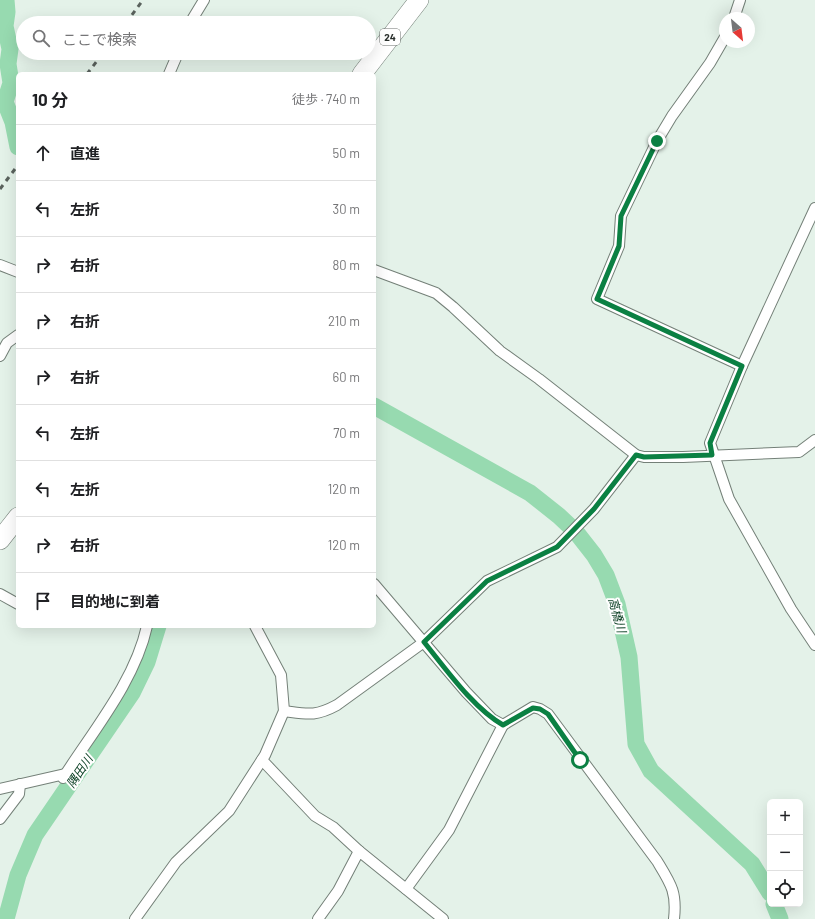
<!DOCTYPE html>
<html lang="ja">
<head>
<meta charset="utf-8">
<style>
  body { margin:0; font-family:Barlow,"Noto Sans JP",sans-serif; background:#f6f6f6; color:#202124 }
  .controls { position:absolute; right:12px; bottom:12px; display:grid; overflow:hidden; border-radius:6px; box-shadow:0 4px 16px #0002 }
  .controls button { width:36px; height:36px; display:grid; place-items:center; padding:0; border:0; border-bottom:1px solid #e0e0e0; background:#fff; color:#202124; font:20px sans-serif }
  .compass { position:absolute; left:719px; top:12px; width:36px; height:36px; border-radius:50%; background:#fff; box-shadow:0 4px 16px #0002; rotate:152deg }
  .stop { position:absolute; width:12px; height:12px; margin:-9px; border:3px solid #0b8043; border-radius:50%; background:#fff }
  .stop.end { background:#0b8043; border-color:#fff; box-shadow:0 1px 4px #0008 }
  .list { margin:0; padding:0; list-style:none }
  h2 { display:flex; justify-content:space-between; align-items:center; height:52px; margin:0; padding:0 16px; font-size:17px }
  h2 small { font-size:13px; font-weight:400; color:#757577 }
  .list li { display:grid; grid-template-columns:26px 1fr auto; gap:12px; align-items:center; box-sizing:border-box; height:56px; padding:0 16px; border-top:1px solid #e0e0e0 }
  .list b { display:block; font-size:15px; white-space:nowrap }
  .list em { font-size:13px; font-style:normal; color:#757577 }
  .icon { flex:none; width:22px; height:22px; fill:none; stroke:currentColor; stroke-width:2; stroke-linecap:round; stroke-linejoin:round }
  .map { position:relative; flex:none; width:815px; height:919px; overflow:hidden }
  .search { position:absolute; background:#fff; box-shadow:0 4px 16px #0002; left:16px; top:16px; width:360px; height:44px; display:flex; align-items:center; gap:10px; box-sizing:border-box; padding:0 14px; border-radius:22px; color:#757577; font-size:15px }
  .panel { position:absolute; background:#fff; box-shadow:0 4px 16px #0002; left:16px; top:72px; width:360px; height:556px; border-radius:6px }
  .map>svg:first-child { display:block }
</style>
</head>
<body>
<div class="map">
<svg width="815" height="919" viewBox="0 0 815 919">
  <rect width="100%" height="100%" fill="#e4f2e9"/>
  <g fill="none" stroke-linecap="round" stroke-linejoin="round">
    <g stroke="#97dab0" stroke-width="17">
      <polyline points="6,0 7,12 5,26 10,49 8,64 11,83 5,102 13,122 18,147"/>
      <polyline points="374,406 530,493 559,516 576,532 594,555 606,575 617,604 629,657 636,744 651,771 752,864 770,893"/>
      <polyline points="774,904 780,919"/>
      <polyline points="6,919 18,875 35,835 132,693 147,662 158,626"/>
    </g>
    <g stroke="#748078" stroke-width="12">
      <g id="street">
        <polyline points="734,18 740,0"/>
        <polyline points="190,23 204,0"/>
        <polyline points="725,37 710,63 672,116 657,141 621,216 619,246 597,299 742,366"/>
        <polyline points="169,74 178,53"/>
        <polyline points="815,208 742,366 710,443 729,499 791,609 815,645"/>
        <polyline points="0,265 18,272"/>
        <polyline points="374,270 436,293 453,307 500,351 539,379 636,455 644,457 683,457 799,452 815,440"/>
        <polyline points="0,356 7,343 18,335"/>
        <path d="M374,584l92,108 26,27 11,6 30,-18 7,2 8,5 109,147c14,23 20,31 17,58"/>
        <polyline points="0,594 18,604"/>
        <path d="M284,711c23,3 31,6 53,-6l87,-63 63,-61 70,-34 37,-38 42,-54"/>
        <polyline points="262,760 315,816 333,827 359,851"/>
        <path d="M63,778c30,-47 72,-97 84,-152"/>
        <polyline points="0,789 65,774"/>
        <polyline points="0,819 19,794 20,784"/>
        <polyline points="406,889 449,830 503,725"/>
        <polyline points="135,919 176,862 229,811 265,755 284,711 281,675 255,626"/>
        <polyline points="318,919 338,891 359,851 443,919"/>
      </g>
    </g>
    <g stroke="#748078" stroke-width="20">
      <g id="highway">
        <polyline points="362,74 419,0"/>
        <polyline points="0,540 18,517"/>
      </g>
    </g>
    <use href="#street" stroke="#fff" stroke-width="10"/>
    <use href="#highway" stroke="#fff" stroke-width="19"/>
    <g stroke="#5a625d" stroke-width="3" stroke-dasharray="5 5" stroke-linecap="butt">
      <polyline points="126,23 143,0"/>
      <polyline points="87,74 103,53"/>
      <polyline points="0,189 18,165"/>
    </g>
  </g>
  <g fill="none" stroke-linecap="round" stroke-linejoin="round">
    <path stroke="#0b8043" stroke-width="5" d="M580,760l-32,-46 -8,-5 -7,-1 -30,17c-30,-17 -57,-56 -79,-83l63,-61 70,-34 37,-38 42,-54 8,2 68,-2 -2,-12 32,-77 -145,-67 22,-53 2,-30 36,-75"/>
  </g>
  <g text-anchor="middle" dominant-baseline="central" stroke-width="4" stroke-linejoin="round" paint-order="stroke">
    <rect fill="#fff" stroke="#6b6f6c" stroke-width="1" x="380" y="29" width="20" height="16" rx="3"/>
    <g font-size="10" font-weight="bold" fill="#2b312d">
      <text x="390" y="37">24</text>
    </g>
    <g font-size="12" font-style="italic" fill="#0c4025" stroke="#fff">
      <text transform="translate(618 615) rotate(75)">高橋川</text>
      <text transform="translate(79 771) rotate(-56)">隅田川</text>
    </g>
  </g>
</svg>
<div class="controls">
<button>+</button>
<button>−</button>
<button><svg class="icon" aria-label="locate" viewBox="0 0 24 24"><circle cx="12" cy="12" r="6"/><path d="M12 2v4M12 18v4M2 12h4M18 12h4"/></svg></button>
</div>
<svg class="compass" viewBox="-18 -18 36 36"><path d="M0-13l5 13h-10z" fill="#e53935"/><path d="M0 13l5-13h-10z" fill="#757577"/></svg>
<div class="stop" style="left:580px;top:760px"></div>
<div class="stop end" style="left:657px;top:141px"></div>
<div class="search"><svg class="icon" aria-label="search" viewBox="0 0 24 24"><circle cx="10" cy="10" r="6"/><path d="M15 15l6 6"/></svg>ここで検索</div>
<section class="panel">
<h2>10 分<small>徒歩 · 740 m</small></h2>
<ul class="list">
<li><svg class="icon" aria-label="ahead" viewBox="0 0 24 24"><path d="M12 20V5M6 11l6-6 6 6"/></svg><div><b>直進</b></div><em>50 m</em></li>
<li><svg class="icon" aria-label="left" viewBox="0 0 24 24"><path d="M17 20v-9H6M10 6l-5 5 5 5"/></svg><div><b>左折</b></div><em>30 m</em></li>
<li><svg class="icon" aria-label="right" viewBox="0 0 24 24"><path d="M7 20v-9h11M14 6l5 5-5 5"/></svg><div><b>右折</b></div><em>80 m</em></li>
<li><svg class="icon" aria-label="right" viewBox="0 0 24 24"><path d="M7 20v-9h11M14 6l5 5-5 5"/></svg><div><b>右折</b></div><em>210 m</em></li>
<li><svg class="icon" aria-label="right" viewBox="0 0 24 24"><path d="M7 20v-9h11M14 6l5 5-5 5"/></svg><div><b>右折</b></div><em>60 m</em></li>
<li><svg class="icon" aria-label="left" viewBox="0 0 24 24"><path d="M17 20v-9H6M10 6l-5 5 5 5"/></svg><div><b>左折</b></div><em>70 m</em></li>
<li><svg class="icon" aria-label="left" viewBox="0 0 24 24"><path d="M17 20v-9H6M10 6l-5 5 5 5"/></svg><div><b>左折</b></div><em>120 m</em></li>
<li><svg class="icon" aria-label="right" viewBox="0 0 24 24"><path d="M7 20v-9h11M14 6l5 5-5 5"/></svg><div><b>右折</b></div><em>120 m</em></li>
<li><svg class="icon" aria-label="arrive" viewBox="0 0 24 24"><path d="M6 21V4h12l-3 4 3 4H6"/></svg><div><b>目的地に到着</b></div></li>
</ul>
</section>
</div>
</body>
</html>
